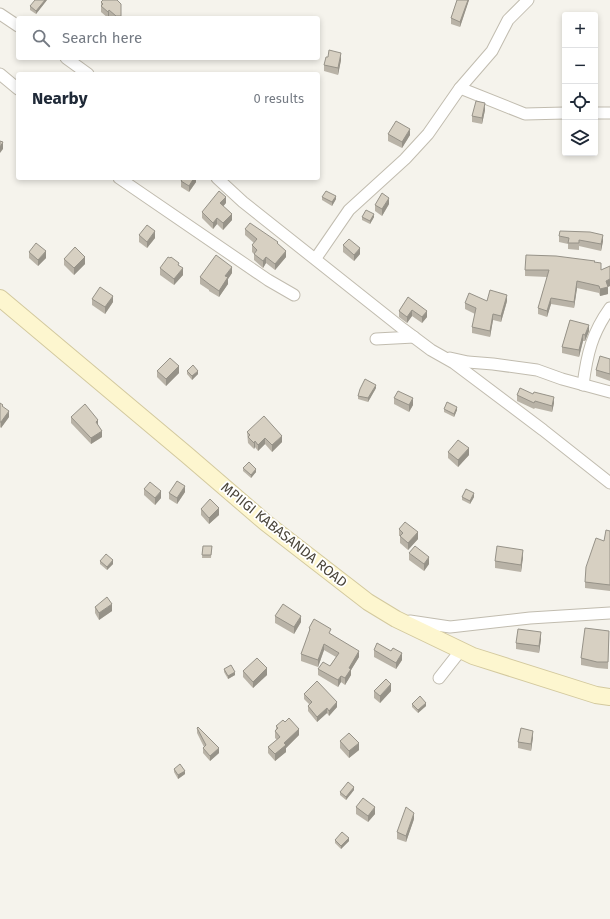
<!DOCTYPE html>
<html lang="en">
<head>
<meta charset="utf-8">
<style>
  body { margin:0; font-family:"Fira Sans",sans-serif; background:#f2f2f3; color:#1f2937 }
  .controls { position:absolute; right:12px; top:12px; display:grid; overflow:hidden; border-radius:4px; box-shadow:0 2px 6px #0003 }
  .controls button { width:36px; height:36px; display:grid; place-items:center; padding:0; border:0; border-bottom:1px solid #e0e1e3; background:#fff; color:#1f2937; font:20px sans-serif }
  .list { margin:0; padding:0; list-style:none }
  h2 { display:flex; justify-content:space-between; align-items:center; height:52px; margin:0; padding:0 16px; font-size:17px }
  h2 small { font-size:13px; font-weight:400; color:#747a83 }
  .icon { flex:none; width:22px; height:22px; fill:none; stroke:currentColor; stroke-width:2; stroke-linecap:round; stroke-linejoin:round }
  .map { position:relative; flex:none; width:610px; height:919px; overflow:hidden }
  .search { position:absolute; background:#fff; box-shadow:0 2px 6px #0003; left:16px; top:16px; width:304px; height:44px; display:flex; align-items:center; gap:10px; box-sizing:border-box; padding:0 14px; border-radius:4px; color:#747a83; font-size:15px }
  .panel { position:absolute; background:#fff; box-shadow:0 2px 6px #0003; left:16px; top:72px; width:304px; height:108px; border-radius:4px }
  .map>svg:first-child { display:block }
</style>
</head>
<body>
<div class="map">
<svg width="610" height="919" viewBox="0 0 610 919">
  <rect width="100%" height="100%" fill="#f5f3ec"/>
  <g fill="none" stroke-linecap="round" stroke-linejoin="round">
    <g stroke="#c1bcaf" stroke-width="13">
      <g id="minor">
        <polyline points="0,14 18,26"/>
        <polyline points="66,58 88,74"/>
        <polyline points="0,74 18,89"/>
        <polyline points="460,88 525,114 565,113"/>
        <polyline points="595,113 610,113"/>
        <polyline points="119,178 268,280 294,295"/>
        <polyline points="217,178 243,202 403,329 431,350 454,363 543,430 610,483"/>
        <polyline points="316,258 349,210 405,159 428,134 460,88 492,51 508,20 528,0"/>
        <polyline points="376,339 414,337"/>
        <polyline points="450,358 468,362 493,364 537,370 562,379 610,392"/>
        <path d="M583,385c4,-31 9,-52 27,-77"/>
        <polyline points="410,621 450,627 530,618 610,613"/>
        <polyline points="439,678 461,650"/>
      </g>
    </g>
    <g stroke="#d3c99e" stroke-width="18">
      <polyline id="secondary" points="0,298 187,455 266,523 368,602 396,619 473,656 596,695 610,697"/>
    </g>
    <use href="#minor" stroke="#fff" stroke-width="11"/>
    <use href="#secondary" stroke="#fdf6cf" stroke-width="16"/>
  </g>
  <g fill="#b9b3a7">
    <polygon points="47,0 36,14 30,10 30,6"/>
    <polygon points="457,0 469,0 460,27 451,24 451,18"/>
    <polygon points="101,2 121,4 121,18 111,18 109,16 108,18 101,12"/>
    <polygon points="341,60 338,75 324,71 324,65"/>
    <polygon points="485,110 482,124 472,122 472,116"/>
    <polygon points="388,134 410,135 402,148 388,141"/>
    <polygon points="196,178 196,182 189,192 181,187 181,181"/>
    <polygon points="322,197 336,199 332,206 322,200"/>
    <polygon points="226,203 223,206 232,220 223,230 217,224 213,229 202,218 202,212"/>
    <polygon points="389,204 382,216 375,211 375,205"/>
    <polygon points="362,217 374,217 370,224 362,220"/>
    <polygon points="245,229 278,244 286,257 275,270 266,263 263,268 254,260 254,254 252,252 252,245 254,243 245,235"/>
    <polygon points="139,235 155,238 147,248 139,242"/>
    <polygon points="559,236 603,241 601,251 579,246 579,250 568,249 568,244 559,242"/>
    <polygon points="343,245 360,254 354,261 343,252"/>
    <polygon points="29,252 46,258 38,266 29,258"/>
    <polygon points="64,259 85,264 74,275 64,265"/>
    <polygon points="594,262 601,270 610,266 610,286 608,287 608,294 600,296 599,293 577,288 574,308 551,304 547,317 538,314 538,308 547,277 525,276 525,270"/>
    <polygon points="179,266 183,275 174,285 160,275 160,268"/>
    <polygon points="232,273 228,279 228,284 219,297 209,291 209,290 200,284 200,277"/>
    <polygon points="408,297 427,317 422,323 412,316 407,323 399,317 399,311"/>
    <polygon points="92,299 113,302 105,314 92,305"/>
    <polygon points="487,301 507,301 501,322 493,320 490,337 472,333 472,327 475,314 465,309 465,303"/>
    <polygon points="570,320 589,331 585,341 583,341 579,357 562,353 562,347"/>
    <polygon points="610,359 610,381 596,376 596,370"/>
    <polygon points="157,371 179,373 166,386 157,377"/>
    <polygon points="187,371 198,374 192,380 187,374"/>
    <polygon points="376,388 368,402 358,399 358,396"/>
    <polygon points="533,394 554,403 552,412 535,408 534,409 517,401 517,395"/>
    <polygon points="394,398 413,405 409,412 394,404"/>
    <polygon points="0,403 9,417 1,428 0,427"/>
    <polygon points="444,409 457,410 454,417 444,412"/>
    <polygon points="71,417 98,426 102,437 91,444 71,423"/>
    <polygon points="247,432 282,442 272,452 265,444 258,451 255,447 254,449 248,443"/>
    <polygon points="448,452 469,455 458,467 448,458"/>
    <polygon points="243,468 256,472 251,478 243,471"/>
    <polygon points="144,489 161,498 155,505 144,495"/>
    <polygon points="185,492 177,504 169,499 169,493"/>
    <polygon points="462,497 474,497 470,504 462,500"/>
    <polygon points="201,509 219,515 209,524 201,515"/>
    <polygon points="399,529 418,539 408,550 400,543 400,536 399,536"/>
    <polygon points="610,531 610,591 585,588 585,582 604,541"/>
    <polygon points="203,546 212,546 211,558 202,558"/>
    <polygon points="409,553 429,564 424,571 409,560"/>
    <polygon points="523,557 521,572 495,568 495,561"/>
    <polygon points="100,561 113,564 107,570 100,564"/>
    <polygon points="95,607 112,611 99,620 95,613"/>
    <polygon points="275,616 301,622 294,634 275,623"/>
    <polygon points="309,628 331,634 359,657 351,670 351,675 345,685 341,682 338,687 318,675 318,669 330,666 336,657 324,650 318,667 301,661 301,654 309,633"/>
    <polygon points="609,631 608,669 597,668 581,665 581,658"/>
    <polygon points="541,639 539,653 516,649 516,643"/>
    <polygon points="374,650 391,651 402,660 396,669 374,657"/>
    <polygon points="224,669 235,675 228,679 224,672"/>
    <polygon points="243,671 267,675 253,688 243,677"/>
    <polygon points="374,691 391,691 380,703 374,698"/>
    <polygon points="304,694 337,707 329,716 327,713 317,722 308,711 308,706 309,704 304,699"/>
    <polygon points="412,704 426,706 418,713 412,707"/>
    <polygon points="285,722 299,735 286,748 286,752 275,761 268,753 268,747 277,740 275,738 275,731 276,729 276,726"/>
    <polygon points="197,728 219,753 210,761 203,753 203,748 204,747 197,733"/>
    <polygon points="533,737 531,751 518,748 518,742"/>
    <polygon points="340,741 359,750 349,758 340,748"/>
    <polygon points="174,769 185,774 178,779 174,772"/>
    <polygon points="354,790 346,800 340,795 340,792"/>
    <polygon points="356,807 375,814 368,822 356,814"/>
    <polygon points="414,819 406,842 397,839 397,832"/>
    <polygon points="335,840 349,841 341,849 335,843"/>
  </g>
  <g fill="#969288">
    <polygon points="45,0 47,0 36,14 36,11"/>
    <polygon points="468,0 469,0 460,27 460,22"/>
    <polygon points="109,10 109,16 108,18 108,12"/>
    <polygon points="341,53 341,60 338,75 338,68"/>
    <polygon points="485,103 485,110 482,124 482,118"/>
    <polygon points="410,129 410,135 402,148 402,142"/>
    <polygon points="3,142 3,149 0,153 0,147"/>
    <polygon points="194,178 196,178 196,182 189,192 189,186"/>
    <polygon points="336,196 336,199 332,206 332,202"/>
    <polygon points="226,197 226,203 220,210 220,203"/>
    <polygon points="389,198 389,204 382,216 382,209"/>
    <polygon points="232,214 232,220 223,230 223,223"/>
    <polygon points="374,214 374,217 370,224 370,221"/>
    <polygon points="217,218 217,224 213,229 213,223"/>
    <polygon points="155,231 155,238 147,248 147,242"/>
    <polygon points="603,235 603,241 601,251 601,244"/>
    <polygon points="360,248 360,254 354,261 354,255"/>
    <polygon points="46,251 46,258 38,266 38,260"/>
    <polygon points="286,251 286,257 275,270 275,264"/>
    <polygon points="85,257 85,264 74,275 74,268"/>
    <polygon points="266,257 266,263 263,268 263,261"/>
    <polygon points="232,267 232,273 228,279 228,284 219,297 219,291 225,276"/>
    <polygon points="183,268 183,275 174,285 174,279"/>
    <polygon points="610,279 610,286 606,287 606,281"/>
    <polygon points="577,281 577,288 574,308 574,302"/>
    <polygon points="608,287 608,294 600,296 600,289"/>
    <polygon points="507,295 507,301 501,322 501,316"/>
    <polygon points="113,296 113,302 105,314 105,307"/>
    <polygon points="551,298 551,304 547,317 547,311"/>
    <polygon points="412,310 412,316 407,323 407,317"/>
    <polygon points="427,311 427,317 422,323 422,317"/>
    <polygon points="493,314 493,320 490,337 490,331"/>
    <polygon points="589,325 589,331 585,341 585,335"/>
    <polygon points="583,334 583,341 579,357 579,350"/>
    <polygon points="179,366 179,373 166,386 166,379"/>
    <polygon points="198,371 198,374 192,380 192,376"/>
    <polygon points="376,385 376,388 368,402 368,398"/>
    <polygon points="554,397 554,403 552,412 552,406"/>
    <polygon points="413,398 413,405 409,412 409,405"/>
    <polygon points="457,407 457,410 454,417 454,414"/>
    <polygon points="9,411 9,417 1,428 1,422"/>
    <polygon points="98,420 98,426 96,422"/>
    <polygon points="102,431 102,437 91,444 91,438"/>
    <polygon points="282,436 282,442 272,452 272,445"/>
    <polygon points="265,438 265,444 258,451 258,445"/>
    <polygon points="255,441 255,447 254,449 254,443"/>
    <polygon points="469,448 469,455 458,467 458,460"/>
    <polygon points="256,469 256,472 251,478 251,475"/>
    <polygon points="185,486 185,492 177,504 177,498"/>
    <polygon points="161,491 161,498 155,505 155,498"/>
    <polygon points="474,493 474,497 470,504 470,501"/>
    <polygon points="219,508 219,515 209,524 209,518"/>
    <polygon points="418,532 418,539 408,550 408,543"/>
    <polygon points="523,550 523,557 521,572 521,565"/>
    <polygon points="429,557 429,564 424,571 424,564"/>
    <polygon points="113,560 113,564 107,570 107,567"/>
    <polygon points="112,604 112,611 99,620 99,613"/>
    <polygon points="301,616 301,622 294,634 294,627"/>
    <polygon points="541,632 541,639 539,653 539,646"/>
    <polygon points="324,644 324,650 318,667 318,660"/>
    <polygon points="359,651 359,657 351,670 351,675 345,685 345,678 349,668"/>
    <polygon points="402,653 402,660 396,669 396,663"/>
    <polygon points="267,668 267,675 253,688 253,682"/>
    <polygon points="235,672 235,675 228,679 228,676"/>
    <polygon points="341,676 341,682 338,687 338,680"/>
    <polygon points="391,684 391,691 380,703 380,696"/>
    <polygon points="337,702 337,707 329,716 329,711"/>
    <polygon points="426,703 426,706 418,713 418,710"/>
    <polygon points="327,708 327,713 317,722 317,717"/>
    <polygon points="299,729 299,735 286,748 286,752 275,761 275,754 284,743"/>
    <polygon points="533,731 533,737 531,751 531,744"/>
    <polygon points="359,743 359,750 349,758 349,751"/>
    <polygon points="219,748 219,753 210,761 210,756"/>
    <polygon points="185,771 185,774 178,779 178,775"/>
    <polygon points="354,787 354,790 346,800 346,797"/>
    <polygon points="375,807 375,814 368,822 368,816"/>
    <polygon points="414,813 414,819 406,842 406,836"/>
    <polygon points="349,838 349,841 341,849 341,846"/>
  </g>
  <g fill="#d7d0c2" stroke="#969288">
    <polygon points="35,0 45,0 36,11 30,6"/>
    <polygon points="103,0 117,0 121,4 121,16 116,16 109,10 108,12 101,6 103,4 101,2"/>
    <polygon points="457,0 468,0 460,22 451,18"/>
    <polygon points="329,50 341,53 338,68 324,65 326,57 328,57"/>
    <polygon points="476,101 485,103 482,118 472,116"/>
    <polygon points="396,121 410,129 402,142 388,134"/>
    <polygon points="0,141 3,142 0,147"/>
    <polygon points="183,178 194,178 189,186 181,181"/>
    <polygon points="219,191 226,197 220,203 232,214 223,223 217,218 213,223 202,212"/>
    <polygon points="326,191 336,196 332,202 322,197"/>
    <polygon points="382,193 389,198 382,209 375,205"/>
    <polygon points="366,210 374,214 370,221 362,217"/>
    <polygon points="250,223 278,242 277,243 286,251 275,264 266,257 263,261 254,254 257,250 252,245 257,239 245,229"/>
    <polygon points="147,225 155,231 147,242 139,235"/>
    <polygon points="560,231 590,232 603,235 601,244 579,240 579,243 568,243 569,238 559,236"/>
    <polygon points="349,239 360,248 354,255 343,245"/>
    <polygon points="36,243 46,251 38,260 29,252"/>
    <polygon points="75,247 85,257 74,268 64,259"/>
    <polygon points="216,255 232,267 225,276 228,277 219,291 209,284 200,277"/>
    <polygon points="526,255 556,256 595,261 594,262 601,263 601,270 610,266 610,279 606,281 608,287 600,289 599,286 577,281 574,302 551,298 547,311 538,308 549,270 525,270"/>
    <polygon points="168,257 170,258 171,257 179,263 178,265 183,268 174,279 160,268"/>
    <polygon points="100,287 113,296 105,307 92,299"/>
    <polygon points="490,290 507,295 501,316 493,314 490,331 472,327 476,308 465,303 469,293 487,301"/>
    <polygon points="408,297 427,311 422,317 412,310 407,317 399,311"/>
    <polygon points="570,320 589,325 585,335 583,334 579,350 562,347"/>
    <polygon points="600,356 610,359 610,374 596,370"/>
    <polygon points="170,358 179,366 166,379 157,371"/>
    <polygon points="193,365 198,371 192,376 187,371"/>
    <polygon points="365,379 376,385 368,398 358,396 360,389"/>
    <polygon points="520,388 533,394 534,392 554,397 552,406 535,401 534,403 517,395"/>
    <polygon points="398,391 413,398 409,405 394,398"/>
    <polygon points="447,402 457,407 454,414 444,409"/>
    <polygon points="0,403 3,405 2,406 9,411 1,422 0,422"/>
    <polygon points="85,404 98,420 96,422 102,431 91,438 71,417"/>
    <polygon points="264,416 282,436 272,445 265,438 258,445 255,441 254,443 248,437 250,435 247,432"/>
    <polygon points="458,440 469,448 458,460 448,452"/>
    <polygon points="249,462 256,469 251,475 243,468"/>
    <polygon points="177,481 185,486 177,498 169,493"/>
    <polygon points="150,482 161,491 155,498 144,489"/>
    <polygon points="466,489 474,493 470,501 462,497"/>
    <polygon points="210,499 219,508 209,518 201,509"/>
    <polygon points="405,522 418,532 408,543 400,536 403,533 399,529"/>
    <polygon points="606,530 610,531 610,585 585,582 586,567 596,538 604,541"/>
    <polygon points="203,546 212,546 211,555 202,555"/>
    <polygon points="415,546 429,557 424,564 409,553"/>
    <polygon points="497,546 523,550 521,565 495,561"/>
    <polygon points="106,554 113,560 107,567 100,561"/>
    <polygon points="107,597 112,604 99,613 95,607"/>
    <polygon points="283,604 301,616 294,627 275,616"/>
    <polygon points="314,619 331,629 329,633 359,651 349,668 351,669 345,678 341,676 338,680 318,669 323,662 330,666 339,653 324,644 318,660 301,654 310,629 309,628"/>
    <polygon points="585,628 609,631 608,662 597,662 581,658"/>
    <polygon points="518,629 541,632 539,646 516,643"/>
    <polygon points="377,643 391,651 393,648 402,653 396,663 374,650"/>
    <polygon points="257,658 267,668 253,682 243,671"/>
    <polygon points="231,665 235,672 228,676 224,669"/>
    <polygon points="386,679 391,684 380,696 374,691"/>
    <polygon points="317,681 337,702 329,711 327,708 317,717 308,706 312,702 304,694"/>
    <polygon points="420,696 426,703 418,710 412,704"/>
    <polygon points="289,718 299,729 284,743 286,745 275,754 268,747 280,737 275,731 278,728 276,726 283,720 285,722"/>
    <polygon points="198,727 219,748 210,756 203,748 206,745 197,728"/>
    <polygon points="521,728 533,731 531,744 518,742"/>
    <polygon points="349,733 359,743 349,751 340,741"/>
    <polygon points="180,764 185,771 178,775 174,769"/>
    <polygon points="348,782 354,787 346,797 340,792"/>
    <polygon points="363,798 375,807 368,816 356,807"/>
    <polygon points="406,807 414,813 406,836 397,832"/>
    <polygon points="342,832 349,838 341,846 335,840"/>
  </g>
  <g text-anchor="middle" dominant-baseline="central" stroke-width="3.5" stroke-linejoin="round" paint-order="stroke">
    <g font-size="14" fill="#4a453a" stroke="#fff">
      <text transform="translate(284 535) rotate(39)">MPIIGI KABASANDA ROAD</text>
    </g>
  </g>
</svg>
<div class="controls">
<button>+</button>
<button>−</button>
<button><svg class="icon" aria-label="locate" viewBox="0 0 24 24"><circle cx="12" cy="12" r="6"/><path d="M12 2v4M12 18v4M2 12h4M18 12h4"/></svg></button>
<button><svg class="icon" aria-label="layers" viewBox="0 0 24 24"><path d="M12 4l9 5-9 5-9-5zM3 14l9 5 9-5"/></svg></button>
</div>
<div class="search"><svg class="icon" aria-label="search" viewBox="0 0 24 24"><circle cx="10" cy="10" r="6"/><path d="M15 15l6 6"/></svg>Search here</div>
<section class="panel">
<h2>Nearby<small>0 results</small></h2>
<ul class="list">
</ul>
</section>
</div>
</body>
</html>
